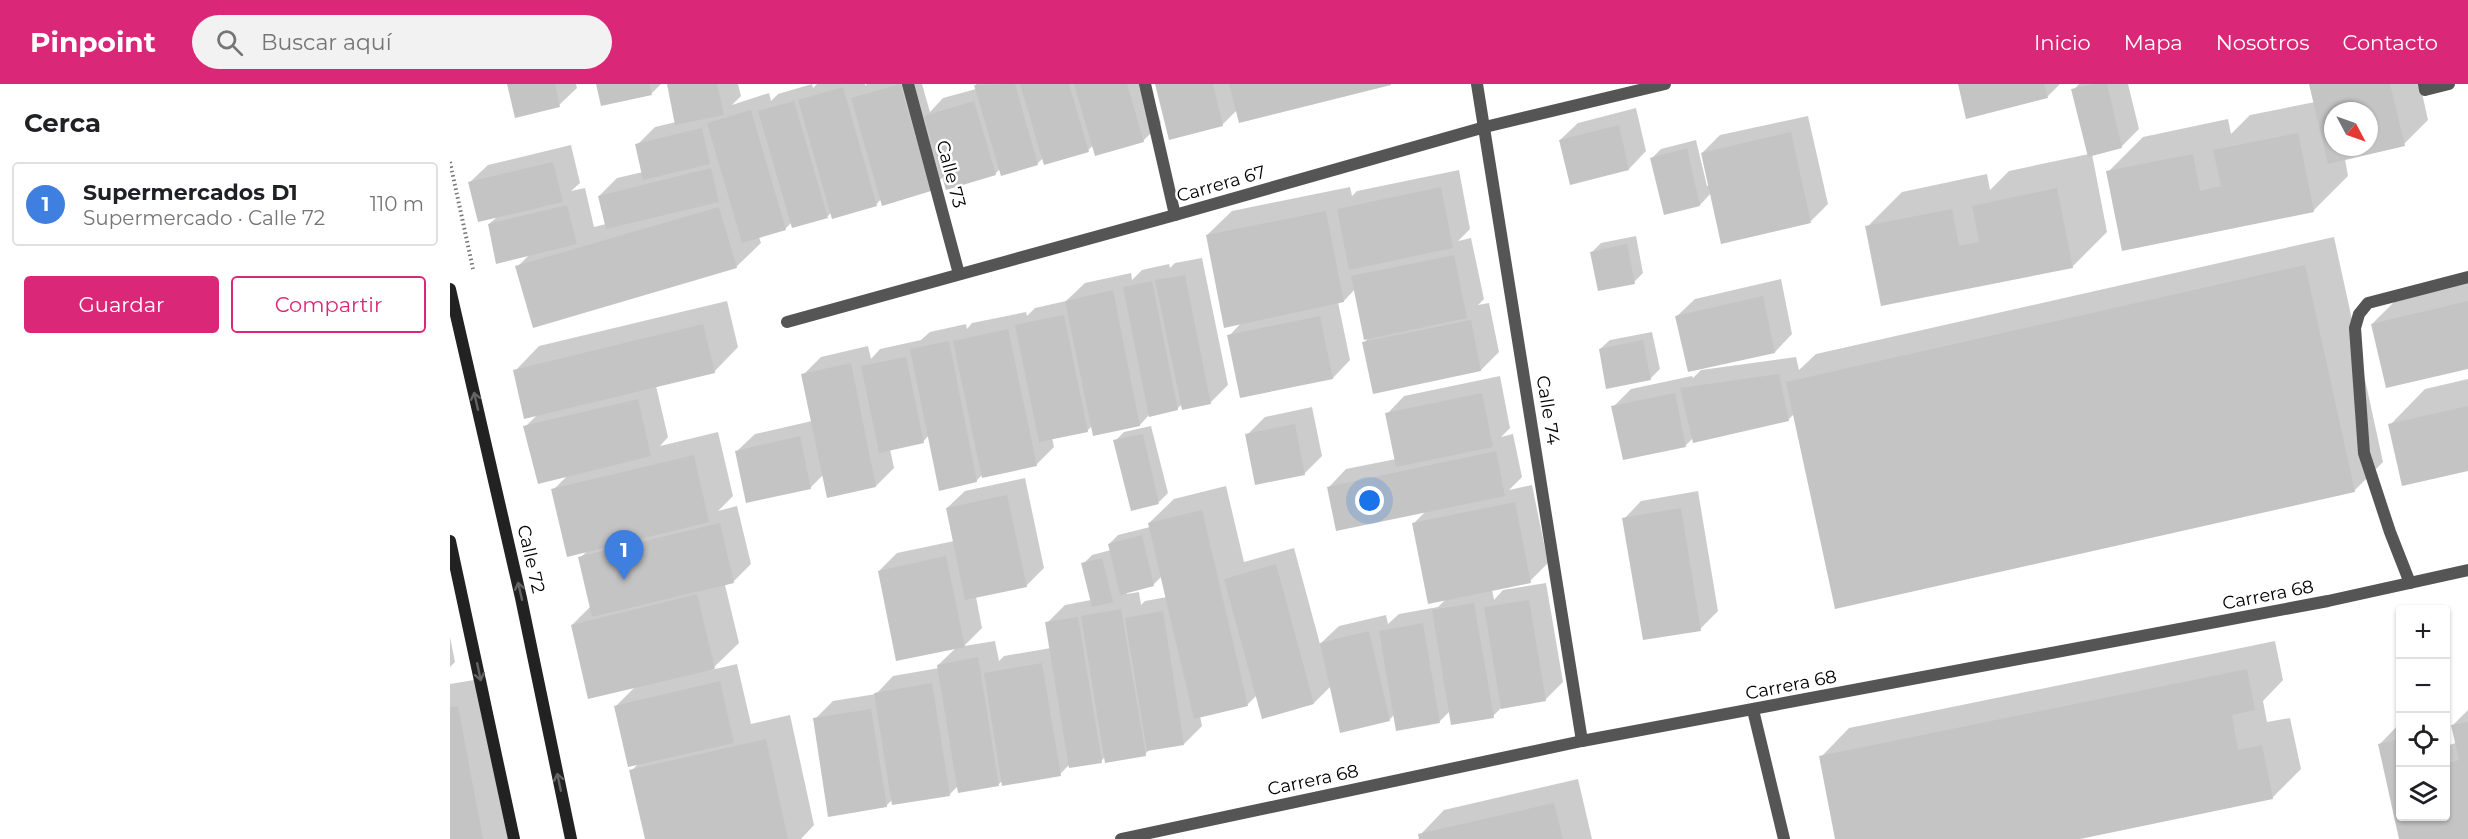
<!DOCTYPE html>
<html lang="es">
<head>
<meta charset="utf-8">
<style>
  body { margin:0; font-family:Montserrat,sans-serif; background:#f2f2f2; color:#202124 }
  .controls { position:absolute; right:18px; bottom:18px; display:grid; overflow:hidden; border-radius:6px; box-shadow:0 2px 4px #0004 }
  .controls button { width:54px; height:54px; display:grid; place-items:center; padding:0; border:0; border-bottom:2px solid #e0e0e0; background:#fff; color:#202124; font:30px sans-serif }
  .compass { position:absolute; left:1874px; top:18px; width:54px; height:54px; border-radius:50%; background:#fff; box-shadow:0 2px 4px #0004; rotate:131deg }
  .you { position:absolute; left:920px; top:417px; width:21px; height:21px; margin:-15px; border:4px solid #fff; border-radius:50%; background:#1a73e8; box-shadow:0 0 0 9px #1a73e833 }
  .badge { display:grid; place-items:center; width:39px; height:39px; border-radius:50%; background:#db2777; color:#fff; font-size:20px; font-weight:700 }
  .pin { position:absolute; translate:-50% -50px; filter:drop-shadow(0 2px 3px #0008) }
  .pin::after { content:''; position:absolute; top:32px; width:21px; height:18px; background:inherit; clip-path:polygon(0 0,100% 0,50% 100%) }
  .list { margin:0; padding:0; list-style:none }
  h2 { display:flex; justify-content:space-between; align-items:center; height:78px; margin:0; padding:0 24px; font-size:26px }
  h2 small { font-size:20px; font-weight:400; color:#757577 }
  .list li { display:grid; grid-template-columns:39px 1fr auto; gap:18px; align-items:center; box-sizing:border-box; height:84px; margin:0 12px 12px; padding:0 12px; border:2px solid #e0e0e0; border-radius:6px }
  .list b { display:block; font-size:22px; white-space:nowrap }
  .list p { margin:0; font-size:20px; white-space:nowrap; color:#757577 }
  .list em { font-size:20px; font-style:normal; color:#757577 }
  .actions { display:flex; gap:12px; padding:18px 24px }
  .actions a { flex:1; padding:14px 0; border:2px solid #db2777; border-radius:6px; text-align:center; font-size:21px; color:#db2777 }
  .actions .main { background:#db2777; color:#fff }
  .icon { flex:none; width:33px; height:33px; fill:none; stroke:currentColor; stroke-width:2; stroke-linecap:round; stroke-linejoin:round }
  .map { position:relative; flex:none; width:2018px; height:755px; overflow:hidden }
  header { display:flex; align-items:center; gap:36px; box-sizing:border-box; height:84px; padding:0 30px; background:#db2777; color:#fff }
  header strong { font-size:28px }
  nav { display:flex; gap:33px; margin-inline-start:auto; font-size:21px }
  .search { width:420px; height:54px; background:#f2f2f2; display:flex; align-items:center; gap:15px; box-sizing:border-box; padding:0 21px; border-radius:33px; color:#757577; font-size:22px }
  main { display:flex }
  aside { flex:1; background:#fff }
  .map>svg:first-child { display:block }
</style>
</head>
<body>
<header>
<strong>Pinpoint</strong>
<div class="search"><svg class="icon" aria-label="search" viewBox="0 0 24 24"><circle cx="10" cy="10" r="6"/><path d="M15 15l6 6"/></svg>Buscar aquí</div>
<nav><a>Inicio</a><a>Mapa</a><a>Nosotros</a><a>Contacto</a></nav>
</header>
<main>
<aside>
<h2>Cerca<small></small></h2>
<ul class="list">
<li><span class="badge" style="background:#3f7fe0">1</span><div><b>Supermercados D1</b><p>Supermercado · Calle 72</p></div><em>110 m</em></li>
</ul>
<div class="actions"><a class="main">Guardar</a><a>Compartir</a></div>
</aside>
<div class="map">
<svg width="2018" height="755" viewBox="0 0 2018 755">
  <rect width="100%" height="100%" fill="#fff"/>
  <g fill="#0003" fill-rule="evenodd">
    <polygon points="59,0 126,0 127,4 109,21"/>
    <polygon points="148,0 211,0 201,10"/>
    <polygon points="218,0 288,0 291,12 282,21 319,9 321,17 328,10 362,0 363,4 367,0 415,0 415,2 417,0 472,0 480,28 493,14 526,5 526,0 699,0 711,39 693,57 644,61 638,66 593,74 587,80 550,85 545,90 493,93 480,106 431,115 426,121 382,128 378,132 342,138 335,145 309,153 311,159 286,183 67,183 80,170 39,140 48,132 20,98 38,81 121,61 130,99 121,107 135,104 144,143 156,140 149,112 167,94 193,88 187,61 205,43 226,38"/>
    <polygon points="707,0 938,0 787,26 772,41"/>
    <polygon points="1509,0 1610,0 1597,13"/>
    <polygon points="1629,0 1678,0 1689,45 1671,63 1642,70 1657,148 1622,183 1432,221 1417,143 1452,108 1537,90 1540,106 1559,87 1639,70 1623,6"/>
    <path d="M1860,0h110l8,36 -24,24 -59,15 3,17 -35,35 -190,39 -15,-78 35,-35 85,-18 3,15 19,-19 65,-13zM1883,27h36v36h-36z"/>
    <polygon points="1186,24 1196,67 1179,85 1110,56 1128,39"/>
    <polygon points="1358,32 1378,120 1361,137 1261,109 1250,121 1215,129 1202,74 1211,65 1246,56 1257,102 1259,101 1252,69 1270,51"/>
    <polygon points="1009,86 1020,145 1008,157 1021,154 1034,215 1028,221 1039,219 1049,268 1031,286 914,259 919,253 905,205 894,217 888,218 900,276 883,294 779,252 792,238 757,151 782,127 900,103 902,112 907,107"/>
    <polygon points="1186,152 1193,189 1184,198 1142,168 1151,159"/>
    <polygon points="1884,153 1933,378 1904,407 1344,330 1338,336 1243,354 1236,361 1174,375 1163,323 1181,305 1242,292 1243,294 1251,286 1346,273 1349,286 1366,270"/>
    <polygon points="752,174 778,301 760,319 732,320 727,325 699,331 690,341 642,342 637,347 602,354 604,363 586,381 532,391 526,397 479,351 473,358 440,365 444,384 426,402 374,390 360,404 287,367 305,350 362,337 353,291 371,273 418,262 421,275 430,265 471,256 480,248 516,240 517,245 522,239 576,228 577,232 585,224 616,217 635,199 681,189 682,196 692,186 719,180 720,184 725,179"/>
    <polygon points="2018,191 2018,284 1922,240 1957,205"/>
    <polygon points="1331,195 1342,250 1325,268 1227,232 1245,215"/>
    <polygon points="277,217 288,263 264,288 206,302 218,353 210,362 268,348 283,412 268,427 287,422 301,480 283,498 275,501 289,559 261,586 287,580 301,640 340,631 364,741 351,755 196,755 181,687 189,679 166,622 186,602 122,541 141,522 130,474 138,466 103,406 117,392 75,343 88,330 65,287 89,262"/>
    <polygon points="1202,248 1210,285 1200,295 1150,265 1160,256"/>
    <path d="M1050,292l10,52 -9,9 12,-3 9,43 -13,13 23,-5 16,78 -18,18 -38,8 2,11 9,-10 43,-7 17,99 -18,18 -43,7 -9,9 -42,-6 -12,12 -44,-8 -6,6 -58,-34 -17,17 -57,-8 -10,10 -47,11 2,10 -18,18 -34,5 -5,5 -39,2 -5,5 -31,3 -10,10 -57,6 -4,4 -41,2 -8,8 -57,9v-4l-7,7 -71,-87 18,-18 43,-7 17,-18 46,-8 -1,-3 19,-18 -78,-76 18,-18 57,-12 -7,-33 18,-17 60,-13 19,90 -18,18 -50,11 6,31 -18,18 31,-5 4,20 5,-5 47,-8 -4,-25 18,-18 26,-5 -8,-36 9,-9 19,-5 -2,-6 9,-9 32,-8 -1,-4 25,-24 52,-13 18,76 50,-14 26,96 19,-18 47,-11 2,9 11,-10 39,-7 8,-8 -33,-75 13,-13 -97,-24 17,-18 50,-10 -9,-45 17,-18zM712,492l5,21 -22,4 -4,4 -2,-13 -12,2 -1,-2 27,-7z"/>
    <polygon points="2018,295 2018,385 1940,341 1975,305"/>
    <polygon points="862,323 872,372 854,390 797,351 815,333"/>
    <polygon points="701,342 718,409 709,418 665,357 674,348"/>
    <polygon points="1248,407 1268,527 1250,545 1174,435 1191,417"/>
    <polygon points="0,553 5,578 0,583"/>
    <polygon points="1825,557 1833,596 1813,617 1817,638 1840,634 1851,685 1822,714 1622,755 1387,755 1371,673 1399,644"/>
    <polygon points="36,594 67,755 0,755 0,600"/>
    <polygon points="2018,626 2018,755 1951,755 1930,660 1950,639 1950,732 1996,732 1996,643 1999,661 2006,659 2002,642"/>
    <polygon points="1128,695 1142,755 971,755 970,751 994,726"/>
  </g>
  <g fill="#c4c4c4" fill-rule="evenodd">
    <polygon points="57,0 105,0 110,23 65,34"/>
    <polygon points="146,0 199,0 202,11 151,22"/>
    <polygon points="217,0 267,0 274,31 225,41"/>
    <polygon points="450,0 481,107 432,122 401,14"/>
    <polygon points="565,0 588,81 551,92 524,1"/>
    <polygon points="570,0 619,0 639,68 594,81"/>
    <polygon points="624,0 677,0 694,58 645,72"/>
    <polygon points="705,0 763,0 773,42 719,56"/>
    <polygon points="779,0 941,0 941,1 789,39"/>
    <polygon points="1508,0 1594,0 1598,14 1516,35"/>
    <polygon points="1644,0 1657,0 1672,64 1638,73 1621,5"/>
    <path d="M1859,0h81l15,62 -77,18zM1883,27h36v36h-36z"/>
    <polygon points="393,3 427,122 382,135 348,16"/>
    <polygon points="344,17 378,134 342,144 308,27"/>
    <polygon points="524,17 546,91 496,106 474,32"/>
    <polygon points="301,26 336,146 292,159 257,39"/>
    <polygon points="1169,41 1179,86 1120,101 1109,56"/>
    <polygon points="252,44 260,80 193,96 185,60"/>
    <polygon points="1341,48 1361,139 1271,160 1251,69"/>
    <polygon points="1848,49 1864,128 1672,167 1656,87 1743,70 1750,107 1771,102 1763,66"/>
    <polygon points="1237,64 1250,122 1214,131 1200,74"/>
    <polygon points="103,78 113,118 28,138 18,98"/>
    <polygon points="261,84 269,118 156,145 148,112"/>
    <polygon points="991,103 1003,164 899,186 887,125"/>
    <polygon points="1607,104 1623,184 1431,222 1415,142 1502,125 1509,162 1529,158 1522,122"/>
    <polygon points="117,121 127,160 46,180 38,140"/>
    <polygon points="269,123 287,184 83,244 65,182"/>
    <polygon points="876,127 894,218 774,244 756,151"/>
    <polygon points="1177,160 1185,200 1148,207 1140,168"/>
    <polygon points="1004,171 1017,234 914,256 901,192"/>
    <polygon points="1855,181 1905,408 1385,525 1336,298"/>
    <polygon points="735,191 761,320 732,326 705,196"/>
    <polygon points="702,197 728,326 699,333 673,203"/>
    <polygon points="663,206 690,342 643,352 615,217"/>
    <polygon points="1313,212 1325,269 1238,288 1225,232"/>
    <polygon points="2018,217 2018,285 1936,304 1921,240"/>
    <polygon points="614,231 638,348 589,358 565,241"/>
    <polygon points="870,232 883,295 790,314 777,251"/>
    <polygon points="1021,236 1031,287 923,310 912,258"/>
    <polygon points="253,240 265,289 74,335 63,286"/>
    <polygon points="558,245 587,382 532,394 503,257"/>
    <polygon points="1193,256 1201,296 1156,305 1149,265"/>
    <polygon points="499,257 527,398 489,407 460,265"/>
    <polygon points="456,273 474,359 429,369 411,282"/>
    <polygon points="401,279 426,403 377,414 351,290"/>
    <polygon points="1329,290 1339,337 1243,359 1230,304"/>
    <polygon points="1032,309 1043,363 946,383 935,329"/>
    <polygon points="1225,309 1236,363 1173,376 1161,322"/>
    <polygon points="188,315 201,372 88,400 73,342"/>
    <polygon points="2018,322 2018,387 1952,402 1938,340"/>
    <polygon points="845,340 855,391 805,401 795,350"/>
    <polygon points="693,350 709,420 681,427 663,356"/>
    <polygon points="350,352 361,405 296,419 285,367"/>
    <polygon points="1046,367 1055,412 886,447 877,403"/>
    <polygon points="244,371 259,438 117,473 101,405"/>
    <polygon points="557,411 577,503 515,516 496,424"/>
    <polygon points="1065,418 1081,499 978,520 962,439"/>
    <polygon points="1231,424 1251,547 1193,556 1172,434"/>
    <polygon points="752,426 798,622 744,635 698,439"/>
    <polygon points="270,439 284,499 142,533 128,473"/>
    <polygon points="692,451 704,502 670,511 658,460"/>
    <polygon points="496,472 515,563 446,577 428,487"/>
    <polygon points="652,474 663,518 642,523 631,479"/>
    <polygon points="826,480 864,620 812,635 774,495"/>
    <polygon points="247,510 265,585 138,615 121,541"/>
    <polygon points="1079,516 1096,617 1051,625 1034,523"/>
    <polygon points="1024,519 1044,634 1001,641 982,526"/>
    <polygon points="671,525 696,672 655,679 631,532"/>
    <polygon points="713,527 734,661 697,667 675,534"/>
    <polygon points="628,533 652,679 619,684 595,538"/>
    <polygon points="973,539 990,639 946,647 929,547"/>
    <polygon points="919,547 940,637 890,649 870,559"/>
    <polygon points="528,573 549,702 508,709 487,581"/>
    <polygon points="592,579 611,692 552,702 534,589"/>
    <polygon points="1797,585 1805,626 1782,631 1788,666 1812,661 1823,715 1630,755 1385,755 1369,672"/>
    <polygon points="270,597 284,659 178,683 164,622"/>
    <polygon points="482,599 500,712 442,721 424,609"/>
    <polygon points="8,622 33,755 0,755 0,623"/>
    <polygon points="421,625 437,723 378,733 363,634"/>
    <polygon points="2018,638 2018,755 1949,755 1928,660 1950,655 1950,732 1996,732 1996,680 2009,676 2001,641"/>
    <polygon points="316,655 338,755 195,755 179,686"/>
    <polygon points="1104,719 1113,755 969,755 968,750"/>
  </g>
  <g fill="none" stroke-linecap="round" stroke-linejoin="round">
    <polyline stroke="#777" stroke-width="4" stroke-dasharray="1.5 3" stroke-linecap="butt" points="0,78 23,185"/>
    <g stroke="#555" stroke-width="12">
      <polyline points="458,0 509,190"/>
      <polyline points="695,0 725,131"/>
      <polyline points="1974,0 1975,6 1999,0"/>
      <polyline points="1960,499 1940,448 1914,369 1905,244 1909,230 1918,219 2018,193"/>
    </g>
    <g stroke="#555" stroke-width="12">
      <polyline points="1027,0 1132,657"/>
      <polyline points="337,238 725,131 1035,43 1215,0"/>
      <polyline points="1303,626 1334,755"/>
      <polyline points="671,755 1132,657 1878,517 2018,486"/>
    </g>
    <g stroke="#222" stroke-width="12">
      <polyline points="0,205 71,514 121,755"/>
      <polyline points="0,457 64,755"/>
    </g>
  </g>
  <defs><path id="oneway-shaft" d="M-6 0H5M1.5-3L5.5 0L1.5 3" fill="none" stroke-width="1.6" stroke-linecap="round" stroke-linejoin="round" transform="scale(1.5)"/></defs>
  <g stroke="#646464">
    <use href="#oneway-shaft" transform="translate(26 317) rotate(-103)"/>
    <use href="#oneway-shaft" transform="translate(70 507) rotate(-103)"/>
    <use href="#oneway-shaft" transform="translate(29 588) rotate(78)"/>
    <use href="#oneway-shaft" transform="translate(109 698) rotate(-102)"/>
  </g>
  <g text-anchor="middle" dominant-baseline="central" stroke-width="5" stroke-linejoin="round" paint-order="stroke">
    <g font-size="18" fill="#000" stroke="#fff">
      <text transform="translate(501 90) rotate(75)">Calle 73</text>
      <text transform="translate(771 100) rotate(-16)">Carrera 67</text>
      <text transform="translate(1098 326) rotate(81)">Calle 74</text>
      <text transform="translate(81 475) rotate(77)">Calle 72</text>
      <text transform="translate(1818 511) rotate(-11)">Carrera 68</text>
      <text transform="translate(1341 601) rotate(-11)">Carrera 68</text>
      <text transform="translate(863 696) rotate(-12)">Carrera 68</text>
    </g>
  </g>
</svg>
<div class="controls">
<button>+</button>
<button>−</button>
<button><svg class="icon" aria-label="locate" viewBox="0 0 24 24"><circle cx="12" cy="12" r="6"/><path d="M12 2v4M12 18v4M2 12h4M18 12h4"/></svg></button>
<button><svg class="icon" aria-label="layers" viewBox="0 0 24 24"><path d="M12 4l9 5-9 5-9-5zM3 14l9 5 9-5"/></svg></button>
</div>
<svg class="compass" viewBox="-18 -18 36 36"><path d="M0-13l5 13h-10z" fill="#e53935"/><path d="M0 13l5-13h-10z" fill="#757577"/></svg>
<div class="you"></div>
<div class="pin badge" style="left:174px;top:496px;background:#3f7fe0">1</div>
</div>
</main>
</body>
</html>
